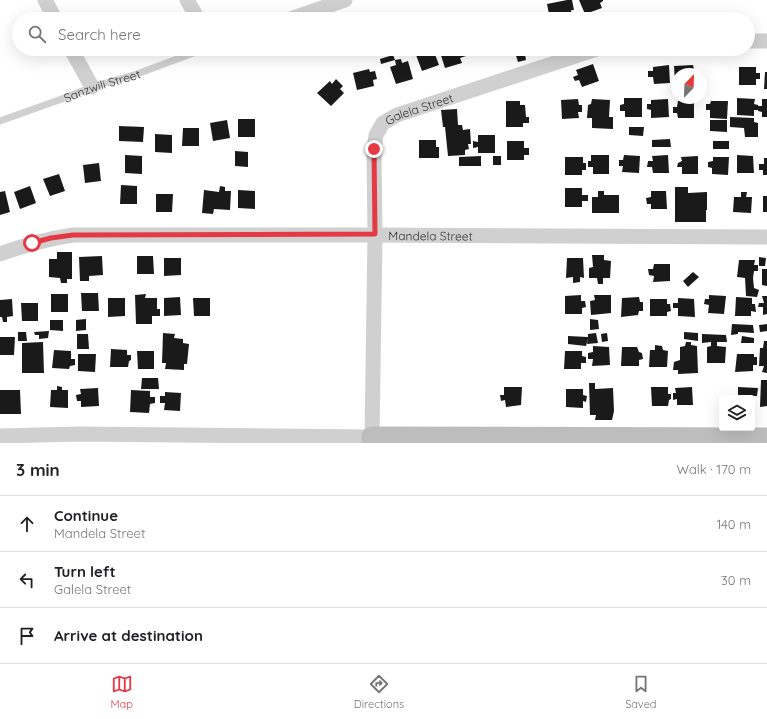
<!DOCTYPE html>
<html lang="en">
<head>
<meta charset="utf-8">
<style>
  body { margin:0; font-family:Quicksand,sans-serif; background:#f2f2f2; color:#202124 }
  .controls { position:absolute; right:12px; bottom:12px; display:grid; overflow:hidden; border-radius:4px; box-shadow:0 4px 16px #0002 }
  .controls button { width:36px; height:36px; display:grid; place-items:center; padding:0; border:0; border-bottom:1px solid #e0e0e0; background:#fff; color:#202124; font:20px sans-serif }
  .compass { position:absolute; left:671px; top:68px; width:36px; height:36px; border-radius:50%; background:#fff; box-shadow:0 4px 16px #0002; rotate:23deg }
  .stop { position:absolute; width:12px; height:12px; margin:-9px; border:3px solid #e63946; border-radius:50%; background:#fff }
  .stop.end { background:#e63946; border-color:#fff; box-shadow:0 1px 4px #0008 }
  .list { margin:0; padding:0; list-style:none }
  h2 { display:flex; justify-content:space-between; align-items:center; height:52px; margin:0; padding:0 16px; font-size:17px }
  h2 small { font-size:13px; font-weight:400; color:#757577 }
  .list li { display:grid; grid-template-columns:26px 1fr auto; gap:12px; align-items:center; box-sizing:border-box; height:56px; padding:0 16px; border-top:1px solid #e0e0e0 }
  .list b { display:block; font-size:15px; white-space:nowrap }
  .list p { margin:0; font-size:13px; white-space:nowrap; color:#757577 }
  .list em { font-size:13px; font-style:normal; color:#757577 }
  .icon { flex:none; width:22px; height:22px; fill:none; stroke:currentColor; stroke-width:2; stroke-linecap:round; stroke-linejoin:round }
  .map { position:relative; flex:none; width:767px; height:443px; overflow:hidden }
  .search { position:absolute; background:#fff; box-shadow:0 4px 16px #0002; left:12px; right:12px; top:12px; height:44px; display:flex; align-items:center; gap:10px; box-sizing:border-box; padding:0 14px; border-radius:22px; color:#757577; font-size:15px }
  .sheet { height:220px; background:#fff }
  nav { display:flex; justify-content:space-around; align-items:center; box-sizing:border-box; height:56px; border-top:1px solid #e0e0e0; background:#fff; font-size:11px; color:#757577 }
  nav a { display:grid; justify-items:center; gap:2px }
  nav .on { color:#e63946 }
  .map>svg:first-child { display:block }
</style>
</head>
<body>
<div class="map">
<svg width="767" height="443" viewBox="0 0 767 443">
  <rect width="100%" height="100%" fill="#fff"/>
  <g fill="#1a1a1a">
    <polygon points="567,0 572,0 574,10 571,10 573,19 550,19 547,4"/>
    <polygon points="579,0 603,0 603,1 600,3 602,8 585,14"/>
    <polygon points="422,49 433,49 439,65 422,71 416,55 423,52"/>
    <polygon points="439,49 464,49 466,56 460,58 462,63 445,68"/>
    <polygon points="514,49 524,49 526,60 518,62"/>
    <polygon points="393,55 395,60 381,64 380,59"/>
    <polygon points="401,59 402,63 408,61 413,79 396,84 390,67 396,65 395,60"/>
    <polygon points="593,64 599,81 582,87 579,80 575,81 573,77 578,75 576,70"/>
    <polygon points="669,65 670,83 654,84 653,77 648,77 648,71 653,71 653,67"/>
    <polygon points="693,65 695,74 677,74 677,84 675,84 674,66"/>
    <polygon points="739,67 756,67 756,73 760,73 760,79 756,79 756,85 739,85"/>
    <polygon points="369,69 370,72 375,71 377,79 373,80 374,86 357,90 353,73"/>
    <polygon points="765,72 767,72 767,89 764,89"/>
    <polygon points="336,79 343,86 340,89 344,93 331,106 317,93 330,81 332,84"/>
    <polygon points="624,98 642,98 642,117 625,117 625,111 620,111 620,105 624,104"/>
    <polygon points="737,98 755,99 754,104 758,105 758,106 762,106 762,99 767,99 767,117 762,117 762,112 758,111 758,110 754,110 754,116 737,115"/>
    <polygon points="578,99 579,105 582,105 582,112 578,112 579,118 562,119 561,100"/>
    <polygon points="592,99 610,100 609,117 613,117 613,129 592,128 592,118 587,118 588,105 591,104"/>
    <polygon points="668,99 669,117 651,118 651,110 647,109 647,104 651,104 651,100"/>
    <polygon points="694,100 694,118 678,118 677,113 673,113 673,107 677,107 678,101"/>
    <polygon points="506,101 520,101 520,105 525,105 526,117 529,117 529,123 523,123 523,127 506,127"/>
    <polygon points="711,101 728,101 727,119 710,118 710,110 706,110 706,104 710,104"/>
    <polygon points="457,109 458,125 462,125 463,130 470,129 471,144 468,144 469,149 465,150 465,155 448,156 445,127 443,127 441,110"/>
    <polygon points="730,117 754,118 754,122 758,123 758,137 745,137 744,128 730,127"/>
    <rect x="238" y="119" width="17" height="18"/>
    <polygon points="227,120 230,138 213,141 210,123"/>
    <polygon points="710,120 727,120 727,132 710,131"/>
    <polygon points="119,126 144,127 143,142 119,141"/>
    <polygon points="629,127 644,127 643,136 629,135"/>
    <polygon points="183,128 199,128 199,146 182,146"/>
    <polygon points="155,134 172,135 172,153 155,152"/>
    <polygon points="478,135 495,135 495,153 478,153 478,147 473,148 473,141 478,142"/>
    <polygon points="670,139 671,147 652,147 652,140"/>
    <polygon points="419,140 436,140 436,147 439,147 439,158 419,158"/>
    <polygon points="507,141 524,141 524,148 529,148 529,155 524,155 524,160 507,160"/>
    <rect x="713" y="141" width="16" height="8"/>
    <polygon points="235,151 248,152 248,167 235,166"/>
    <polygon points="125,155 142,156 142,174 125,173"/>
    <polygon points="591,155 609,155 609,174 593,174 593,167 588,167 588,161 591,161"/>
    <polygon points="624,155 640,156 639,173 622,172 623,166 619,166 619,160 623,160"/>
    <polygon points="668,155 669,173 653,173 652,167 647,167 648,161 653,161 652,156"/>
    <polygon points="737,155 753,156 754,173 737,173"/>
    <polygon points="481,156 481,166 459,166 459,157"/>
    <rect x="493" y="156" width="8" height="9"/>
    <polygon points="698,156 698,174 682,174 682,167 677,167 678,163 682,161 681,157"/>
    <polygon points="565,157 583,157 583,163 586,163 586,170 582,170 582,175 565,175"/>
    <polygon points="713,157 729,157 728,175 712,174 712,168 708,167 708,162 713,161"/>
    <polygon points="764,158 767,158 767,175 763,175 763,170 759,170 759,164 764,164"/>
    <polygon points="99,163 101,181 85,183 83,165"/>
    <polygon points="59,174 65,191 50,196 43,179"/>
    <polygon points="121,185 137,186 137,204 120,204"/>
    <polygon points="30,186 36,203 20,209 14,192"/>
    <polygon points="220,186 225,187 225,191 231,191 230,210 214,209 213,214 202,213 204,190 219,192"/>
    <polygon points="675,187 688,187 688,193 707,192 707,210 706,210 706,222 675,222"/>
    <polygon points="565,188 582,188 582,195 588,195 588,201 582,201 582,207 565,207"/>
    <polygon points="238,190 255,191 255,209 238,208"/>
    <polygon points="5,191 10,212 0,215 0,192"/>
    <polygon points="598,191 604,191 604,195 619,195 619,213 592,213 592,197 598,197"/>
    <polygon points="651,191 666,191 667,209 651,209 651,204 647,204 646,198 651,197"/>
    <polygon points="741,192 747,192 746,197 752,197 751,213 733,212 734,197 741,197"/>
    <polygon points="156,194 173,194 172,212 156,212"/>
    <rect x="763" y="196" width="4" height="16"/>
    <polygon points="57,252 72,252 72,279 67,279 67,283 61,283 60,278 49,277 49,259 57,259"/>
    <polygon points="592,255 604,255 604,260 611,261 610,278 603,278 603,284 598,284 597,278 589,278 589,268 593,267"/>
    <polygon points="102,256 103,275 89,276 89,281 80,281 79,257"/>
    <polygon points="137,256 153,256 154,274 137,274"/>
    <polygon points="759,257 766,258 765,266 759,266"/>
    <polygon points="164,258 181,258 181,275 164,276"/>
    <polygon points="567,258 583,258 584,278 580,277 580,282 573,283 573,277 566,278"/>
    <polygon points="739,260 755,260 754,265 758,265 758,271 754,271 753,278 754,288 759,290 757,297 746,296 745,278 737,277"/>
    <polygon points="654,264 670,264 670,281 653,282 654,276 649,275 648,269 653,269"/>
    <polygon points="762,269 767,269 767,286 762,285"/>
    <polygon points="693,272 699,277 688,287 683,281"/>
    <polygon points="81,293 98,293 99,311 82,311"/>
    <rect x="51" y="294" width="17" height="18"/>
    <polygon points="146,294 145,298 157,298 157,309 160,309 160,316 152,316 152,324 136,324 135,295"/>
    <polygon points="581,295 581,301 585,301 586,307 582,308 582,314 565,314 565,296"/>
    <polygon points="594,295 611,295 611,313 591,315 590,301 595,300"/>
    <polygon points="709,295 726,296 724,314 708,313 709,305 704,304 705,299 709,299"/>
    <polygon points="762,296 767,296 767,314 763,315 763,307 758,307 759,303 764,303"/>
    <polygon points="180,297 181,315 164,316 164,298"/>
    <polygon points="639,297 640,302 643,302 643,311 639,311 638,315 621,317 622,298"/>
    <polygon points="736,297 752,298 752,304 755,304 756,312 751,311 751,316 735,316"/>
    <polygon points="108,298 125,298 125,316 108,317"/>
    <polygon points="193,298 210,298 210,316 194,316"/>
    <polygon points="678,298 694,299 695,317 678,316 678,308 673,308 673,303 678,303"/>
    <polygon points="12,299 13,316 7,317 7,322 3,322 2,317 0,317 0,300"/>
    <polygon points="650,299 667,299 667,304 670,304 671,311 667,312 667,316 650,316"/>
    <polygon points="21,303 38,303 38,321 22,321"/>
    <polygon points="86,319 86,330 76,331 76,320"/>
    <polygon points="590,319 598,320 599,329 590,330"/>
    <polygon points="50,320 63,320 63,331 50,330"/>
    <polygon points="732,324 753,325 754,333 738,332 738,334 731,335"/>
    <polygon points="767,324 767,331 760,332 759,325"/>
    <polygon points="49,331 48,338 39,339 39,335 35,335 34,332"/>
    <polygon points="18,332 26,332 27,341 18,341"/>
    <polygon points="684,332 698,333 698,341 684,339"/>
    <polygon points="163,333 175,334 174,338 183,339 183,343 189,344 187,364 184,364 184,370 165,369 166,363 162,363"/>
    <polygon points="596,333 598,343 587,344 588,338 586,346 568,344 568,336 588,337 588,334"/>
    <polygon points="607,333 608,341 602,342 601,334"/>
    <polygon points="77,334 88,334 89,349 77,349"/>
    <polygon points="702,334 726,335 727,342 717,342 717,346 726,347 725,363 707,363 707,347 711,346 711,342 702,343"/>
    <polygon points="742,336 754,338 754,343 741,343"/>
    <polygon points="0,337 15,337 14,355 0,355"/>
    <polygon points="764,341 767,341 767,373 762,372 764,366 759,366 760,348 763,348"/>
    <polygon points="43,342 44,373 22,373 22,343"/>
    <polygon points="686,342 691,342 691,345 697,346 698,373 678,374 678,370 673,370 674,362 680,360 680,347 685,346"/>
    <polygon points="655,345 662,346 663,350 668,351 667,367 649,367 650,350 655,350"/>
    <polygon points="593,346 609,347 610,365 592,366 593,359 588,359 588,353 593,352"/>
    <polygon points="622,347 637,347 639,352 642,353 643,359 639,360 639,366 621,366"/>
    <polygon points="111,349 127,350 127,355 131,355 131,360 129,361 128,367 110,367"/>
    <polygon points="54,350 71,351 71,359 75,359 75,365 70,366 69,369 52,368"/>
    <polygon points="137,351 154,351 154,369 138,369"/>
    <polygon points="565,351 582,351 582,356 586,357 586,363 581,363 581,369 564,369"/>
    <polygon points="78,354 96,354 95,372 78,371"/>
    <polygon points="737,354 754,354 754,357 757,357 757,365 753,365 753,371 735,372"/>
    <polygon points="142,378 158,378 159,389 141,389"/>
    <polygon points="761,380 767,380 767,406 760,407"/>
    <polygon points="589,383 595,383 595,389 613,388 614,411 612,420 595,420 596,415 590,415"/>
    <polygon points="57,386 62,387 62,390 68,390 68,408 50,407 51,390 57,390"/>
    <polygon points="504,387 522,387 521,405 506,407 505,400 501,401 500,395 504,395"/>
    <polygon points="651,387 668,387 668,394 671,394 671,399 669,400 668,406 652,406"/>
    <polygon points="692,387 693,405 677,405 677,399 673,400 673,393 676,393 675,388"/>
    <polygon points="738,387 758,388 757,396 754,396 754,413 752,413 752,398 738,398"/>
    <polygon points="98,388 99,406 81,407 81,401 77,401 76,395 81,394 80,389"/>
    <polygon points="566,389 583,389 583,395 587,396 586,402 583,401 583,408 566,407"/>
    <polygon points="0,390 20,390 21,414 0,414"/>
    <polygon points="131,390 150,391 150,397 155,397 155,403 150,404 149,413 130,412"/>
    <polygon points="165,392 181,393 180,411 164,410 165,403 160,403 160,396 165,396"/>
  </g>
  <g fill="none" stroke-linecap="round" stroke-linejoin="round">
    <path stroke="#d0d0d0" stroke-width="7" id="s1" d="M0,121l59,-21 33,-13 45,-13 67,-25"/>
    <g stroke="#d0d0d0" stroke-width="15">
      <polyline points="45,0 55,19"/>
      <polyline points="187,0 198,19"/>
      <polyline points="290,19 345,0"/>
      <polyline points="748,41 767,41"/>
      <polyline points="71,49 92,87"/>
      <path id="s2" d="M0,254c25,-9 47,-15 73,-19h302l392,2"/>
      <path id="s3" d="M0,436l80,-2 292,3 3,-202 -1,-86 2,-14 7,-12 14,-8 200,-66"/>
    </g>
    <polyline stroke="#bdbdbd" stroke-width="21" points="372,443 372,437 767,438"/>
  </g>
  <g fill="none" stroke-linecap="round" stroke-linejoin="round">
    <polyline stroke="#e63946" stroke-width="5" points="32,243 51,238 73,235 375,234 374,149"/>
  </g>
  <g text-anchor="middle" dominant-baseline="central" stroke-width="4" stroke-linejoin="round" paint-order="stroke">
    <g font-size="12" fill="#333" stroke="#fff">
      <text stroke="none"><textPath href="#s1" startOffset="108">Sanzwili Street</textPath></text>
      <text stroke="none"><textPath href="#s3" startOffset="727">Galela Street</textPath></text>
      <text stroke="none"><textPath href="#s2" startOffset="433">Mandela Street</textPath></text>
    </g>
  </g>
</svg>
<div class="controls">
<button><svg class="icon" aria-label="layers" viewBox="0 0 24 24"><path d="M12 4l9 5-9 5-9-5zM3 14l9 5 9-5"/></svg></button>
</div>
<svg class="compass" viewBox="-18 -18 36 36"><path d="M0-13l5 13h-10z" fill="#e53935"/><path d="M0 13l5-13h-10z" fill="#757577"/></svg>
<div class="stop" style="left:32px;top:243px"></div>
<div class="stop end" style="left:374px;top:149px"></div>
<div class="search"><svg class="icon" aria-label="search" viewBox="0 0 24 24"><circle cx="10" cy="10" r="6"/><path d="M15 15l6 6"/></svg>Search here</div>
</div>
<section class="sheet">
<h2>3 min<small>Walk · 170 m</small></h2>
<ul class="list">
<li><svg class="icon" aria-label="ahead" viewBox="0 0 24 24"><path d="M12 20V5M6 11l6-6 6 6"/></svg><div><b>Continue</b><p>Mandela Street</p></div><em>140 m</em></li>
<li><svg class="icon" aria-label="left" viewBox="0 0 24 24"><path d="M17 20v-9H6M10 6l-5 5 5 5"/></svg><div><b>Turn left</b><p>Galela Street</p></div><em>30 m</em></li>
<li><svg class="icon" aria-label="arrive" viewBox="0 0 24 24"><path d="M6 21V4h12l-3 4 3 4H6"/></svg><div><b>Arrive at destination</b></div></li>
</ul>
</section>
<nav>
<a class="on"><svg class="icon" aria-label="map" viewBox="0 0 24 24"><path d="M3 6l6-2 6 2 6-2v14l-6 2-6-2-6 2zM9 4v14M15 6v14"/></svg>Map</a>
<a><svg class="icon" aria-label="directions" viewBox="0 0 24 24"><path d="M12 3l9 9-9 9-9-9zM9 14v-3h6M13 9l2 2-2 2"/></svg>Directions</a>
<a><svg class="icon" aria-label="saved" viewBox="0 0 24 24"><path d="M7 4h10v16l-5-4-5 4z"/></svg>Saved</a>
</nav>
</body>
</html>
